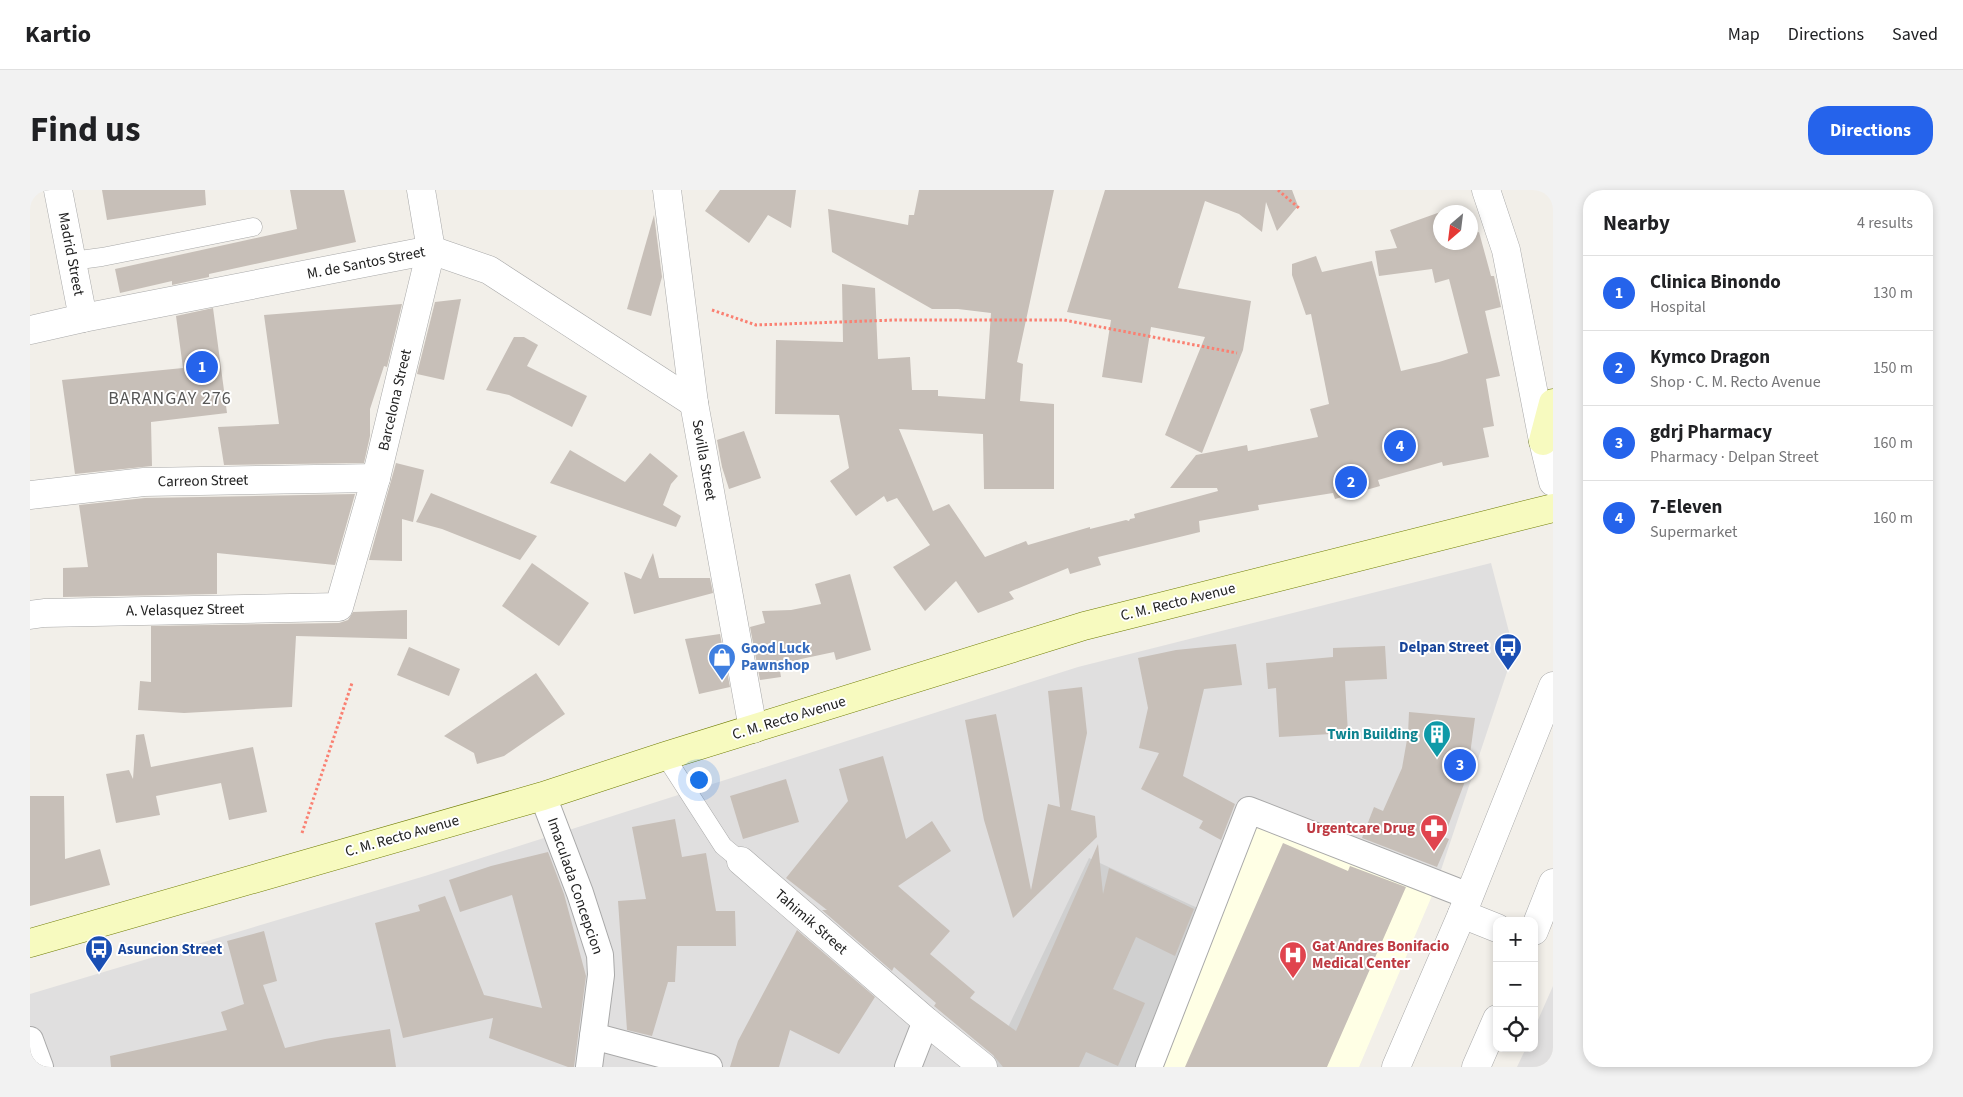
<!DOCTYPE html>
<html lang="en">
<head>
<meta charset="utf-8">
<style>
  body { margin:0; font-family:"Source Sans 3",sans-serif; background:#f2f2f2; color:#202124 }
  .controls { position:absolute; right:15px; bottom:15px; display:grid; overflow:hidden; border-radius:10px; box-shadow:0 2px 8px #0003 }
  .controls button { width:45px; height:45px; display:grid; place-items:center; padding:0; border:0; border-bottom:1px solid #e0e0e0; background:#fff; color:#202124; font:25px sans-serif }
  .compass { position:absolute; left:1403px; top:15px; width:45px; height:45px; border-radius:50%; background:#fff; box-shadow:0 2px 8px #0003; rotate:208deg }
  .you { position:absolute; left:668px; top:589px; width:18px; height:18px; margin:-12px; border:4px solid #fff; border-radius:50%; background:#1a73e8; box-shadow:0 0 0 8px #1a73e833 }
  .badge { display:grid; place-items:center; width:32px; height:32px; border-radius:50%; background:#2563eb; color:#fff; font-size:16px; font-weight:700 }
  .pin { position:absolute; translate:-50% -50%; border:2px solid #fff; box-shadow:0 1px 5px #0006 }
  .list { margin:0; padding:0; list-style:none }
  h2 { display:flex; justify-content:space-between; align-items:center; height:65px; margin:0; padding:0 20px; font-size:21px }
  h2 small { font-size:16px; font-weight:400; color:#757577 }
  .list li { display:grid; grid-template-columns:32px 1fr auto; gap:15px; align-items:center; box-sizing:border-box; height:75px; padding:0 20px; border-top:1px solid #e0e0e0 }
  .list b { display:block; font-size:19px; white-space:nowrap }
  .list p { margin:0; font-size:16px; white-space:nowrap; color:#757577 }
  .list em { font-size:16px; font-style:normal; color:#757577 }
  .icon { flex:none; width:28px; height:28px; fill:none; stroke:currentColor; stroke-width:2; stroke-linecap:round; stroke-linejoin:round }
  .map { position:relative; flex:none; width:1523px; height:877px; overflow:hidden; border-radius:20px }
  header { display:flex; align-items:center; gap:30px; box-sizing:border-box; height:70px; padding:0 25px; background:#fff; border-bottom:1px solid #e0e0e0 }
  header strong { font-size:24px }
  nav { display:flex; gap:28px; margin-inline-start:auto; font-size:18px }
  .intro { display:flex; align-items:center; justify-content:space-between; box-sizing:border-box; height:120px; padding:0 30px }
  h1 { margin:0; font-size:35px }
  .button { padding:12px 22px; border-radius:20px; background:#2563eb; color:#fff; font-size:18px; font-weight:700 }
  main { display:flex; gap:30px; padding:0 30px }
  aside { flex:1; background:#fff; border-radius:20px; box-shadow:0 2px 8px #0003 }
  .map>svg:first-child { display:block }
</style>
</head>
<body>
<header>
<strong>Kartio</strong>
<nav><a>Map</a><a>Directions</a><a>Saved</a></nav>
</header>
<div class="intro"><h1>Find us</h1><a class="button">Directions</a></div>
<main>
<div class="map">
<svg width="1523" height="877" viewBox="0 0 1523 877">
  <rect width="100%" height="100%" fill="#f2efe9"/>
  <g fill="#e0dfdf">
    <polygon points="1461,373 1484,461 1404,701 1126,877 0,877 0,804 395,686 1048,477"/>
    <polygon points="1523,796 1523,877 1487,877 1496,858 1504,858 1504,839"/>
  </g>
  <polygon fill="#ffffe5" points="1223,627 1404,701 1329,877 1126,877"/>
  <polygon fill="#d0d0d0" points="1059,668 1172,720 1108,877 959,877"/>
  <g fill="#c7bfb8">
    <polygon points="72,0 175,0 176,15 77,30"/>
    <polygon points="260,0 314,0 326,52 179,84 179,87 142,95 142,91 90,103 85,79 267,39"/>
    <polygon points="690,0 766,0 761,38 738,25 719,53 675,21"/>
    <polygon points="889,0 1024,0 987,172 993,174 990,211 1024,214 1024,299 954,299 953,244 869,239 903,321 919,314 955,367 996,351 998,355 1060,337 1060,339 1096,330 1099,331 1100,329 1105,328 1104,324 1188,301 1187,298 1140,298 1166,265 1217,255 1218,261 1288,247 1280,219 1299,214 1281,124 1276,125 1262,85 1262,74 1286,66 1292,82 1342,71 1371,181 1409,172 1438,163 1419,89 1405,93 1402,79 1349,86 1345,61 1367,58 1360,40 1416,20 1417,22 1410,22 1410,52 1440,52 1440,44 1449,42 1461,86 1464,86 1471,117 1455,121 1470,186 1456,189 1464,236 1453,238 1459,267 1413,276 1412,272 1348,290 1350,296 1305,309 1303,303 1228,315 1229,320 1169,331 1170,342 1068,367 1071,375 1040,384 1038,378 979,402 984,409 948,423 926,391 895,421 863,377 900,355 867,308 857,312 854,306 826,326 800,291 819,278 809,225 745,224 746,150 813,152 812,94 845,98 848,169 880,167 882,200 908,200 908,206 955,209 961,123 928,119 902,119 802,62 798,19 878,35 879,25 884,25"/>
    <polygon points="1075,0 1262,0 1268,16 1247,41 1236,12 1232,42 1209,24 1175,11 1148,98 1221,111 1213,160 1172,263 1135,245 1175,147 1121,137 1112,193 1072,187 1081,130 1037,122"/>
    <polygon points="624,25 632,87 621,126 597,119"/>
    <polygon points="431,109 414,190 387,184 405,112"/>
    <polygon points="372,114 357,177 354,176 340,219 340,246 334,273 194,275 188,237 249,234 234,125"/>
    <polygon points="183,118 197,223 121,232 122,276 45,284 32,190 153,178 146,126"/>
    <polygon points="484,147 494,147 508,155 497,176 557,206 542,237 479,205 456,200"/>
    <polygon points="714,241 731,288 699,299 692,277 687,250"/>
    <polygon points="540,260 595,292 620,263 648,286 641,294 633,315 651,326 646,337 520,293"/>
    <polygon points="366,273 394,280 383,332 372,329 372,371 339,370"/>
    <polygon points="401,303 507,346 490,370 412,339 386,332"/>
    <polygon points="325,304 305,375 187,363 187,404 33,407 33,378 58,377 49,315 115,308"/>
    <polygon points="623,363 629,388 680,388 683,403 604,424 594,382 611,389"/>
    <polygon points="502,373 559,413 529,456 472,416"/>
    <polygon points="820,384 841,460 806,470 804,462 771,469 749,475 751,487 730,490 720,437 735,433 732,421 761,420 791,414 785,394"/>
    <polygon points="377,420 377,449 266,446 262,517 154,523 108,520 110,491 121,492 121,436 309,433 318,430 323,422"/>
    <polygon points="690,444 700,497 669,504 655,449"/>
    <polygon points="1206,454 1212,495 1174,499 1153,586 1205,614 1191,650 1169,638 1173,631 1111,599 1129,563 1109,558 1118,518 1108,468 1146,460"/>
    <polygon points="1355,456 1357,489 1315,491 1318,543 1249,547 1246,498 1238,499 1236,473 1303,467 1303,458"/>
    <polygon points="379,457 430,479 419,506 367,485"/>
    <polygon points="506,483 535,524 474,566 447,574 444,563 414,546"/>
    <polygon points="1052,497 1057,543 1041,620 1065,626 1067,647 983,728 954,630 935,530 966,524 1001,700 1018,614 1030,617 1018,501"/>
    <polygon points="1379,522 1445,528 1437,586 1414,647 1419,649 1407,677 1332,648 1344,617 1353,621 1372,578 1378,544"/>
    <polygon points="114,544 121,577 223,557 237,622 199,630 191,593 126,606 130,625 86,633 76,584 99,580 103,589 106,545"/>
    <polygon points="853,566 876,649 902,631 921,661 868,696 920,741 900,764 945,802 940,808 986,841 1068,654 1073,704 1079,678 1164,719 1145,766 1106,747 1083,799 1115,813 1088,876 1056,862 1049,877 973,877 963,865 904,816 906,813 864,777 862,781 792,720 797,720 756,688 818,611 809,579"/>
    <polygon points="756,589 769,632 713,649 700,606"/>
    <polygon points="0,606 34,606 35,669 70,659 80,695 0,716"/>
    <polygon points="645,629 652,667 676,663 686,721 705,721 706,756 647,756 645,792 638,792 622,846 597,840 588,711 616,709 602,637"/>
    <polygon points="1253,653 1318,681 1320,676 1376,697 1297,877 1155,877"/>
    <polygon points="518,662 534,704 556,786 544,877 538,877 459,848 463,828 373,848 345,733 390,721 388,715 415,706 454,805 512,818 482,705 430,722 419,690 461,676"/>
    <polygon points="767,740 845,807 809,864 760,840 749,877 700,877 708,851"/>
    <polygon points="234,741 247,791 233,795 255,858 295,849 360,839 366,877 81,877 80,866 197,840 191,822 214,814 197,751"/>
  </g>
  <g fill="none" stroke-linecap="round" stroke-linejoin="round">
    <g stroke="#a9a9a9" stroke-width="19">
      <g id="service">
        <polyline points="42,71 72,67 223,37"/>
        <polyline points="635,566 693,656 711,671"/>
      </g>
    </g>
    <g stroke="#a9a9a9" stroke-width="28">
      <g id="pedestrian">
        <polyline points="513,606 550,703 570,765 571,785 559,877"/>
        <polyline points="563,846 679,877"/>
        <polyline points="0,850 10,877"/>
        <polyline points="878,877 896,831"/>
        <polyline points="1119,877 1219,620 1439,706"/>
      </g>
    </g>
    <g stroke="#a9a9a9" stroke-width="29">
      <g id="minor">
        <polyline points="28,0 53,128"/>
        <polyline points="637,0 664,213 723,539"/>
        <polyline points="0,140 53,128 401,60 459,80 664,213"/>
        <polyline points="0,305 114,292 346,288"/>
        <polyline points="0,425 14,423 309,417 346,288 401,60 391,0"/>
        <polyline points="711,671 896,831 953,877"/>
      </g>
    </g>
    <g stroke="#a9a9a9" stroke-width="29">
      <g id="tertiary">
        <polyline points="1456,0 1476,60 1513,251 1523,292"/>
        <polyline points="1432,724 1467,738"/>
        <polyline points="1504,741 1523,693"/>
        <polyline points="1366,877 1432,724 1523,496"/>
        <polyline points="1446,877 1467,829"/>
      </g>
    </g>
    <g stroke="#707d05" stroke-width="29">
      <g id="secondary">
        <polyline points="1513,251 1523,213"/>
        <polyline points="0,753 513,606 635,566 1054,436 1523,318"/>
      </g>
    </g>
    <g stroke="#fa8072" stroke-width="3" stroke-dasharray="2.5 2.5" stroke-linecap="butt">
      <polyline points="1248,0 1270,19"/>
      <polyline points="682,120 726,135 865,130 1034,130 1207,163"/>
      <polyline points="272,643 322,493"/>
    </g>
    <use href="#service" stroke="#fff" stroke-width="18"/>
    <use href="#pedestrian" stroke="#fff" stroke-width="26"/>
    <use href="#minor" stroke="#fff" stroke-width="28"/>
    <use href="#tertiary" stroke="#fff" stroke-width="28"/>
    <use href="#secondary" stroke="#f7fabf" stroke-width="28"/>
  </g>
  <defs>
    <g id="bus-pin" transform="scale(1.4375)"><path d="M0 17L-7.5 6A9.5 9.5 0 1 1 7.5 6Z" fill="#1a4fb4" stroke="#fff"/><path d="M-5-6H5V4H4V6H2V4H-2V6H-4V4H-5ZM-3.5-4V0h7V-4ZM-3.5 1.2v1.5H-2V1.2ZM2 1.2v1.5H3.5V1.2Z" fill="#fff"/></g>
    <g id="shop-pin" transform="scale(1.4375)"><path d="M0 17L-7.5 6A9.5 9.5 0 1 1 7.5 6Z" fill="#3f7fe0" stroke="#fff"/><path d="M-5-2.5h2.3a2.7 3.5 0 0 1 5.4 0H5L5.5 6h-11ZM-1.5-2.5h3a1.5 2.3 0 0 0-3 0Z" fill="#fff"/></g>
    <g id="building-pin" transform="scale(1.4375)"><path d="M0 17L-7.5 6A9.5 9.5 0 1 1 7.5 6Z" fill="#0f9aa8" stroke="#fff"/><path d="M-4-6H4V6H1V3H-1V6H-4ZM-2.5-4.3h1.7v1.8h-1.7ZM.8-4.3h1.7v1.8H.8ZM-2.5-1h1.7V.8h-1.7ZM.8-1h1.7V.8H.8Z" fill="#fff"/></g>
    <g id="pharmacy-pin" transform="scale(1.4375)"><path d="M0 17L-7.5 6A9.5 9.5 0 1 1 7.5 6Z" fill="#e0444e" stroke="#fff"/><path d="M-2-6h4v4h4v4h-4v4h-4v-4h-4v-4h4Z" fill="#fff"/></g>
    <g id="hospital-pin" transform="scale(1.4375)"><path d="M0 17L-7.5 6A9.5 9.5 0 1 1 7.5 6Z" fill="#e0444e" stroke="#fff"/><path d="M-5-5h3v3.5h4V-5h3V5h-3V1.5h-4V5h-3Z" fill="#fff"/></g>
  </defs>
  <g fill-rule="evenodd">
    <use href="#bus-pin" x="1478" y="457"/>
    <use href="#shop-pin" x="692" y="467"/>
    <use href="#building-pin" x="1407" y="544"/>
    <use href="#pharmacy-pin" x="1404" y="638"/>
    <use href="#bus-pin" x="69" y="759"/>
    <use href="#hospital-pin" x="1263" y="765"/>
  </g>
  <g text-anchor="middle" dominant-baseline="central" stroke-width="4" stroke-linejoin="round" paint-order="stroke">
    <g font-size="15" fill="#222" stroke="#fff">
      <text transform="translate(41 64) rotate(79)">Madrid Street</text>
      <text transform="translate(336 73) rotate(-11)">M. de Santos Street</text>
      <text transform="translate(365 210) rotate(-77)">Barcelona Street</text>
      <text transform="translate(674 270) rotate(80)">Sevilla Street</text>
      <text transform="translate(173 291) rotate(-1)">Carreon Street</text>
      <text transform="translate(1148 412) rotate(-14)">C. M. Recto Avenue</text>
      <text transform="translate(155 420) rotate(-1)">A. Velasquez Street</text>
      <text transform="translate(759 528) rotate(-17)">C. M. Recto Avenue</text>
      <text transform="translate(372 646) rotate(-16)">C. M. Recto Avenue</text>
      <text transform="translate(545 696) rotate(71)">Imaculada Concepcion</text>
      <text transform="translate(781 732) rotate(41)">Tahimik Street</text>
    </g>
    <g font-size="15" font-weight="bold" fill="#164399" stroke="#fff" text-anchor="end">
      <text x="1459" y="457">Delpan Street</text>
      <text x="88" y="759" text-anchor="start">Asuncion Street</text>
    </g>
    <g font-size="15" font-weight="bold" fill="#366cbe" stroke="#fff" text-anchor="start">
      <text x="711" y="458">Good Luck<tspan x="711" dy="17">Pawnshop</tspan></text>
    </g>
    <g font-size="15" font-weight="bold" fill="#0d838f" stroke="#fff" text-anchor="end">
      <text x="1388" y="544">Twin Building</text>
    </g>
    <g font-size="15" font-weight="bold" fill="#be3a42" stroke="#fff" text-anchor="end">
      <text x="1385" y="638">Urgentcare Drug</text>
      <text x="1282" y="756" text-anchor="start">Gat Andres Bonifacio<tspan x="1282" dy="17">Medical Center</tspan></text>
    </g>
    <g font-size="18" letter-spacing="1" fill="#555" stroke="#fff">
      <text x="140" y="208">BARANGAY 276</text>
    </g>
  </g>
</svg>
<div class="controls">
<button>+</button>
<button>−</button>
<button><svg class="icon" aria-label="locate" viewBox="0 0 24 24"><circle cx="12" cy="12" r="6"/><path d="M12 2v4M12 18v4M2 12h4M18 12h4"/></svg></button>
</div>
<svg class="compass" viewBox="-18 -18 36 36"><path d="M0-13l5 13h-10z" fill="#e53935"/><path d="M0 13l5-13h-10z" fill="#757577"/></svg>
<div class="you"></div>
<div class="pin badge" style="left:172px;top:177px">1</div>
<div class="pin badge" style="left:1321px;top:292px">2</div>
<div class="pin badge" style="left:1430px;top:575px">3</div>
<div class="pin badge" style="left:1370px;top:256px">4</div>
</div>
<aside>
<h2>Nearby<small>4 results</small></h2>
<ul class="list">
<li><span class="badge">1</span><div><b>Clinica Binondo</b><p>Hospital</p></div><em>130 m</em></li>
<li><span class="badge">2</span><div><b>Kymco Dragon</b><p>Shop · C. M. Recto Avenue</p></div><em>150 m</em></li>
<li><span class="badge">3</span><div><b>gdrj Pharmacy</b><p>Pharmacy · Delpan Street</p></div><em>160 m</em></li>
<li><span class="badge">4</span><div><b>7-Eleven</b><p>Supermarket</p></div><em>160 m</em></li>
</ul>
</aside>
</main>
</body>
</html>
